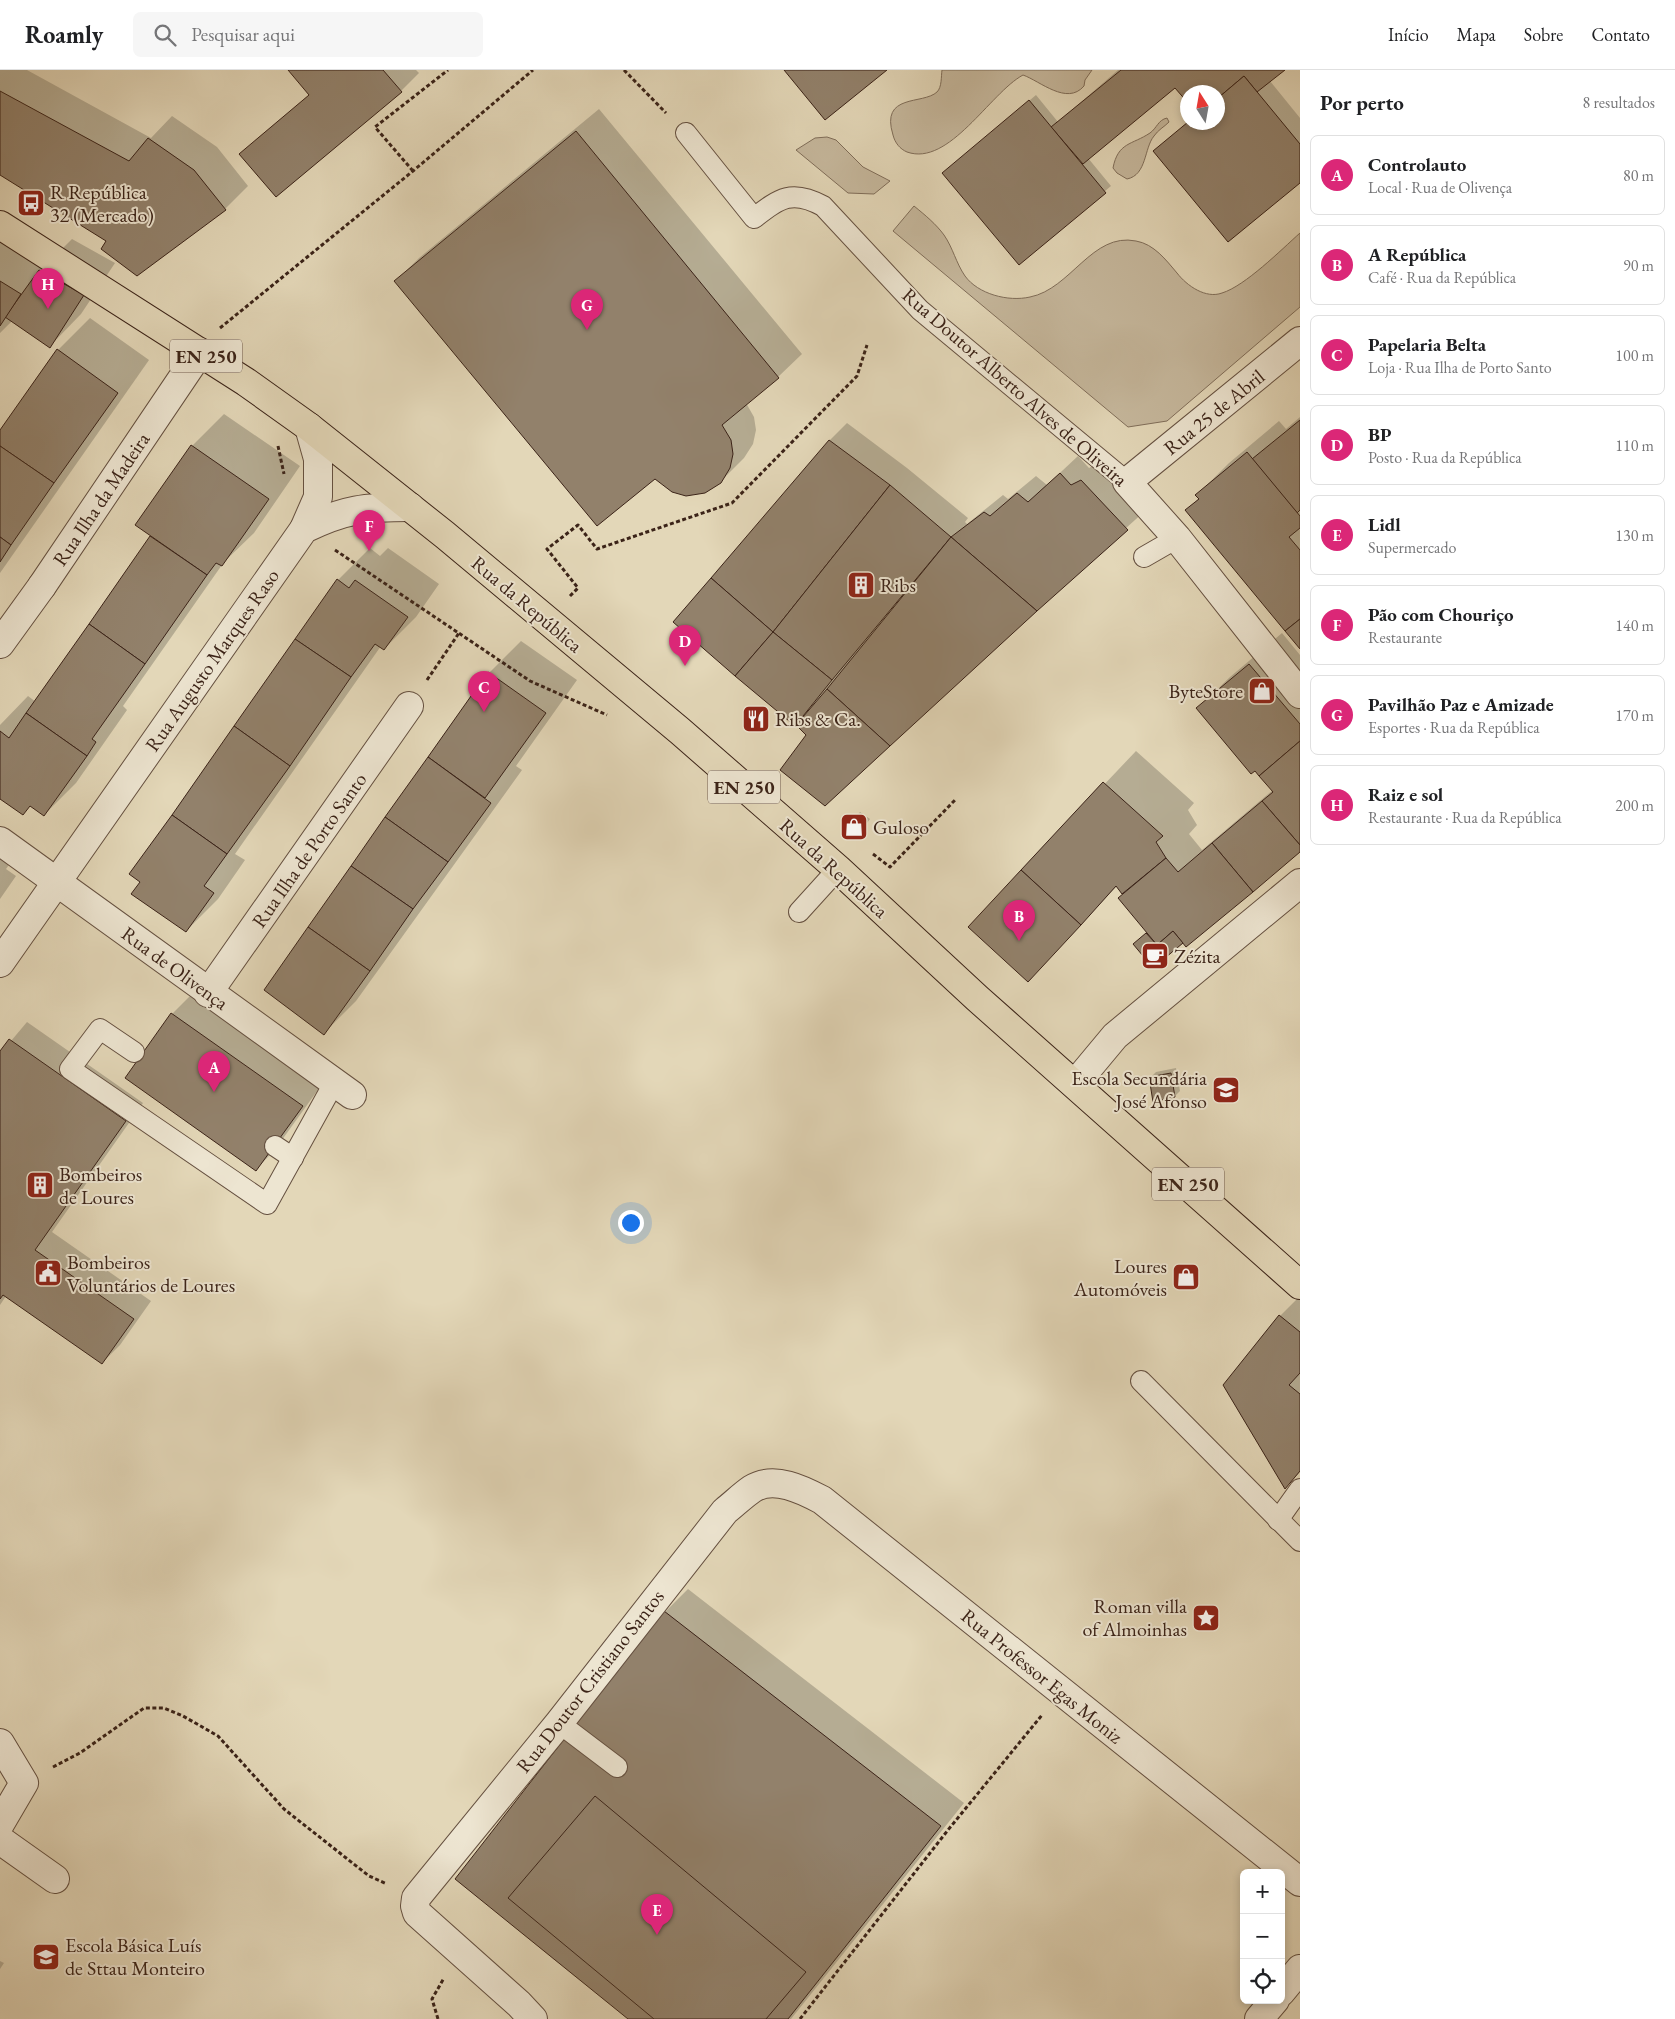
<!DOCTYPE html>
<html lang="pt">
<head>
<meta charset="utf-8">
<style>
  body { margin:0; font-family:"EB Garamond",serif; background:#f6f6f6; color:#202124 }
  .controls { position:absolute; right:15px; bottom:15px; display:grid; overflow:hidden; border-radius:8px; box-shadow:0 2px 8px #0003 }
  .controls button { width:45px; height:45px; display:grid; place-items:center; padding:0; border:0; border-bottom:1px solid #e0e0e0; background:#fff; color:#202124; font:25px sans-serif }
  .compass { position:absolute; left:1180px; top:15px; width:45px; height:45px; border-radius:50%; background:#fff; box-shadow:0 2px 8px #0003; rotate:349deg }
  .you { position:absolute; left:630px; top:1152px; width:18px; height:18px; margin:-12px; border:4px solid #fff; border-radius:50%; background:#1a73e8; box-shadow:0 0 0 8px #1a73e833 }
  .badge { display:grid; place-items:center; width:32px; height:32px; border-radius:50%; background:#db2777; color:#fff; font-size:16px; font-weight:700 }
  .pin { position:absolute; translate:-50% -41px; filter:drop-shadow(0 1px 2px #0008) }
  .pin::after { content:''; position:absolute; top:26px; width:18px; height:15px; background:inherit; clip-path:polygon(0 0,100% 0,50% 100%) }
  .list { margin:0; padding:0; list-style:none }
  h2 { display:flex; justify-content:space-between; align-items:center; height:65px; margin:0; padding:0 20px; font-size:21px }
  h2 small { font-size:16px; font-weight:400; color:#757577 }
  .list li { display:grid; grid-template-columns:32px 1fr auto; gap:15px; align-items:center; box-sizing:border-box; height:80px; margin:0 10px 10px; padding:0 10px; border:1px solid #e0e0e0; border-radius:8px }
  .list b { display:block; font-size:19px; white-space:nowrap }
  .list p { margin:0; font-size:16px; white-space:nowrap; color:#757577 }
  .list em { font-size:16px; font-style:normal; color:#757577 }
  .icon { flex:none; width:28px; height:28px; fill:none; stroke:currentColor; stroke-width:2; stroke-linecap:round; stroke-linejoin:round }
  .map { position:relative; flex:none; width:1300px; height:1949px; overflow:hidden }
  header { display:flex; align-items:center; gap:30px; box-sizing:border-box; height:70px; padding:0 25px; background:#fff; border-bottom:1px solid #e0e0e0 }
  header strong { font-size:24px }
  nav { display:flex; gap:28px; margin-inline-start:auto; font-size:18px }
  .search { width:350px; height:45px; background:#f6f6f6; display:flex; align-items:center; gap:12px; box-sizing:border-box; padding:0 18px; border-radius:8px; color:#757577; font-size:19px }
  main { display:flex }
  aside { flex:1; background:#fff }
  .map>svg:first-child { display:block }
</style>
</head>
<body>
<header>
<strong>Roamly</strong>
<div class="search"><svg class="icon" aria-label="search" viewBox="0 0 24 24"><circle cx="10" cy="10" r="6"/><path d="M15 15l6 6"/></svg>Pesquisar aqui</div>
<nav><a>Início</a><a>Mapa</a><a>Sobre</a><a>Contato</a></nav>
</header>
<main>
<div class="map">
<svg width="1300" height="1949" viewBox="0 0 1300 1949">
  <rect width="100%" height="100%" fill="#e3d7b8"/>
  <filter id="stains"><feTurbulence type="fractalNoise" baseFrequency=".004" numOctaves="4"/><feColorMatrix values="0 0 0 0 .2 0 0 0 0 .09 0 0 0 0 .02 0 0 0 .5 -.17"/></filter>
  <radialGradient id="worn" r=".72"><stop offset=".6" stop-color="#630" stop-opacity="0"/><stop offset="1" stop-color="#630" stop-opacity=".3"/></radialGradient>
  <g fill="#c6b89d" stroke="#806e5a">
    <path d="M942,0h150l-7,10 -1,6c-17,20 -44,-5 -61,-11 -33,18 -74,92 -116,77 -7,-3 -12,-9 -14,-17 -13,-42 30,-30 44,-43 5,-5 4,-15 5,-22z"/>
    <path d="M1167,48l2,4c-5,5 -11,8 -15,14 -10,12 -7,39 -27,43l-10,-6 -4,-5c5,-26 19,-23 37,-35 7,-5 8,-13 17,-15z"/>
    <polygon points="827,67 836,70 863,97 890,111 874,124 848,123 796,80 815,68"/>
    <path d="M914,136c11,9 22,18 30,29 9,13 12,28 21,41 13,18 43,26 65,21 41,-8 62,-65 106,-56 18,3 30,19 41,32 10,13 29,26 45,20 23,-7 59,-43 78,-60v74l-133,114 -39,6 -235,-196z"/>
  </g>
  <g fill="#0003">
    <polygon points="0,0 27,0 151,68 172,46 217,77 248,116 225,139 107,170 0,104"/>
    <polygon points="290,0 416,0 419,3 401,21 241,84 310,24"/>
    <polygon points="1118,0 1283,0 1270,11 1300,48 1300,111 1155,81 1188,52 1218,52 1218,22 1188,22 1175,16 1088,88 1111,116 1019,193 943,103 1036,25 1058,52"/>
    <polygon points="599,39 802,284 778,307 746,333 754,347 756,360 753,374 744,388 720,412 396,211 419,188"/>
    <polygon points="0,160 51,190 72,169 115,193 81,244 50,276 13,250 0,263"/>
    <polygon points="90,248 149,290 0,503 0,362 58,280"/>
    <polygon points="224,344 300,396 254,463 224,492 123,636 127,640 76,713 44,745 31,735 23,743 0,727 0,655 28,626 36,632 152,466 192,376"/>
    <polygon points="1300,347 1300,577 1186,440 1199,428 1197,425 1229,393 1279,351 1286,359"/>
    <polygon points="847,353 907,398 968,448 965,452 967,454 1003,425 1008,429 1036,406 1047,415 1078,386 1089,398 1099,393 1145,441 1036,539 808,665 803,646 829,371"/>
    <polygon points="370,478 380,486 388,478 439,514 416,547 384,579 381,576 235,784 245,790 218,829 186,861 133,824 338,510"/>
    <polygon points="1282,563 1300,585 1300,781 1153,896 1140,868 1148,862 1117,816 1028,910 970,856 1136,681 1194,733 1188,740 1197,755 1189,764 1202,780 1273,720 1198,638 1230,607"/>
    <polygon points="521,571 577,610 516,696 522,700 356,931 324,963 266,920 489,603"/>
    <polygon points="860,742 870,749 861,761 846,758"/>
    <polygon points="0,774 16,785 6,799 16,806 0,829"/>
    <polygon points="190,926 320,1017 274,1081 256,1099 127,1008 172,944"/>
    <polygon points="27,952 143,1033 52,1162 151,1231 120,1275 102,1293 6,1226 0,1235 0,984"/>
    <polygon points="1176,998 1180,1021 1175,1026 1150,1008 1156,1002"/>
    <polygon points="1298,1228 1300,1230 1300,1402 1285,1417 1225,1315 1280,1246"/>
    <polygon points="688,1519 964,1733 791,1949 630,1949 665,1542"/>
    <polygon points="0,1891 4,1893 0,1899"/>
  </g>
  <g fill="#92816b" stroke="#3b2318">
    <polygon points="288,0 383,0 402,22 276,127 239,84 309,25"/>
    <polygon points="784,0 887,0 825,50"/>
    <polygon points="1121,0 1285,0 1257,22 1244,6 1218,28 1218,22 1188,22 1188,33 1175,18 1083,94 1051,57"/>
    <polygon points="1244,6 1300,74 1300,113 1228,172 1153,81 1188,52 1218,52 1218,28"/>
    <polygon points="0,21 129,91 148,68 194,100 226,140 137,206 101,179 106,171 0,105"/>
    <polygon points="1029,30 1106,123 1019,195 942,103"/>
    <polygon points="576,61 779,308 722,355 731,370 733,384 730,398 721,413 705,423 686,426 672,422 655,409 597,456 394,211"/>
    <polygon points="39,200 84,225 50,278 5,247"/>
    <polygon points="0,211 21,224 0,256"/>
    <polygon points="57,279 118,323 54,413 0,376 0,360"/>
    <polygon points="1300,350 1300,440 1297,443 1252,389"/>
    <polygon points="829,370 890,415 773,562 711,508"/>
    <polygon points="191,375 269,429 222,496 216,493 207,505 135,455"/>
    <polygon points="0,376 54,413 11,475 0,467"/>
    <polygon points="1247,382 1300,446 1300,458 1289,467 1300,480 1300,549 1285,561 1185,440 1199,429 1195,425"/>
    <polygon points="1060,403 1071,415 1081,410 1128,460 1037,541 951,467 984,442 990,446 1017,423 1028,432"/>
    <polygon points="890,415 951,467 832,610 773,562"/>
    <polygon points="150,466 207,505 145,594 89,554"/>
    <polygon points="0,467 11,475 0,492"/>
    <polygon points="951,467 1037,541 890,676 827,619"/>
    <polygon points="711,508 773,562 735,606 673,552"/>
    <polygon points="337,509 349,518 355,510 408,547 384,580 375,574 351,607 295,569"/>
    <polygon points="1300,549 1300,579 1285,561"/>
    <polygon points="89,554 145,594 92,669 96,672 87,686 26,643"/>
    <polygon points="773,562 832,610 795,656 735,606"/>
    <polygon points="295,569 351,607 290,696 234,656"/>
    <polygon points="1249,594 1300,654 1300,671 1259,706 1255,701 1251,704 1196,638"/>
    <polygon points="488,602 546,643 485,728 428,687"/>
    <polygon points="827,619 890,676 825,736 780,700 806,665 796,655"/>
    <polygon points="26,643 87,686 44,746 30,736 23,745 0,729 0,661 9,668"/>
    <polygon points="234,656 290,696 227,784 172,745"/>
    <polygon points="1300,671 1300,775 1262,731 1273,722 1259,706"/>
    <polygon points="428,687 491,733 448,792 385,747"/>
    <polygon points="1103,712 1163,766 1156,772 1166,788 1122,824 1116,816 1081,855 1021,800"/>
    <polygon points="1262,731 1300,775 1300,782 1253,822 1212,773"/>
    <polygon points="172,745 227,784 204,816 214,823 186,862 131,824 140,812 129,804"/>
    <polygon points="385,747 448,792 413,839 351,796"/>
    <polygon points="853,747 865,756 855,768 844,759"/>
    <polygon points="1212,773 1253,822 1186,877 1173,861 1157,875 1118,828 1166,788 1178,802"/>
    <polygon points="351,796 413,839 370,901 308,857"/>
    <polygon points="1021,800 1081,855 1028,912 968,857"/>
    <polygon points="308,857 370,901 324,965 264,920"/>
    <polygon points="1173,861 1183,873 1153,898 1133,874 1146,863 1157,875"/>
    <polygon points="171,943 303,1036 256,1101 125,1008"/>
    <polygon points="9,969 126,1051 35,1180 134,1249 102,1294 3,1225 0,1229 0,981"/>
    <polygon points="1171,1003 1175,1027 1153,1032 1149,1007"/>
    <polygon points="1279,1245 1300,1262 1300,1303 1289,1315 1300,1324 1300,1401 1285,1419 1223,1315"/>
    <polygon points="664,1541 941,1756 788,1949 628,1949 455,1809"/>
    <polygon points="595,1726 806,1902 766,1949 654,1949 508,1828"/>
  </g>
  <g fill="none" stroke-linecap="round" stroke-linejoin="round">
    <g stroke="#655040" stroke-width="22">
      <g id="service">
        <path d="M686,63l68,85c26,-20 38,-29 69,-12l97,104 207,172"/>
        <polyline points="1144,487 1177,468"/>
        <polyline points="799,842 838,799"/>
        <polyline points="134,982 100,959 70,999 267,1134 334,1013"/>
        <polyline points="275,1076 293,1088"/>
        <polyline points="1141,1311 1300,1471"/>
        <polyline points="1278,1450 1300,1419"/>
        <polyline points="559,1653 617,1697"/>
      </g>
    </g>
    <g stroke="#655040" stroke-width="30">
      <polyline id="pedestrian" points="42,516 200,282"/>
    </g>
    <g stroke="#655040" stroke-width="30">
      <g id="minor">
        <polyline points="1300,271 1127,412 1177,468 1300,624"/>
        <polyline points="304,459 318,427 318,389 309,357"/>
        <polyline points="0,574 42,516"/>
        <polyline points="0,771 352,1025"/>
        <path d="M0,893l304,-434c41,-20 62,-22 106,-22"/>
        <polyline points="208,923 409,636"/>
        <polyline points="1075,1014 1115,966 1300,813"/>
        <polyline points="0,1673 24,1713 0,1754"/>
        <polyline points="0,1770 55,1809"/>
        <path d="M533,1949l-14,-15 -102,-91 -2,-7 1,-8 143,-175 166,-212c9,-7 18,-16 27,-22 22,-14 51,1 70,11l478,382"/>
      </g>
    </g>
    <g stroke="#655040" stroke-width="30">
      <g id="tertiary">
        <polyline points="1281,1922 1300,1899"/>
        <polyline points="1259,1949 1275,1930"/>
      </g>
    </g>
    <g stroke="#3b2318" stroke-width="30">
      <polyline id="primary" points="0,155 246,312 309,357 445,465 680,661 838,799 977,928 1300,1215"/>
    </g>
    <g stroke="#3b2318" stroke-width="3" stroke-dasharray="4 2.5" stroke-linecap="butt">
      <polyline points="624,0 666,43"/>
      <polyline points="413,101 375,57 448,0"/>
      <polyline points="220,258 413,101 533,0"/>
      <polyline points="278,376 284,404"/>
      <polyline points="335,480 530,611 607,645"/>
      <polyline points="570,526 578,518 547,479 578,455 597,479 732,433 857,306 867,275"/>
      <polyline points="427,610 459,563"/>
      <polyline points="873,784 890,797 955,730"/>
      <polyline points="53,1697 80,1683 144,1638 164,1638 183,1646 218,1666 284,1739 369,1806 387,1814"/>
      <polyline points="438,1949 432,1929 444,1908"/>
      <polyline points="800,1949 948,1760 1042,1645"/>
    </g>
    <use href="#service" stroke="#ede5d1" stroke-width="20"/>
    <use href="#pedestrian" stroke="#ede5d1" stroke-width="28"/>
    <use href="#minor" stroke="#ede5d1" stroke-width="28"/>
    <use href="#tertiary" stroke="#ede5d1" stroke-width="28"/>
    <use href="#primary" stroke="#e3d7b8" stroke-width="28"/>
  </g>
  <defs>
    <g id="bus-square" transform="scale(1.4375)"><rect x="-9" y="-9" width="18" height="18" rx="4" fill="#8f2418" stroke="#ede5d1"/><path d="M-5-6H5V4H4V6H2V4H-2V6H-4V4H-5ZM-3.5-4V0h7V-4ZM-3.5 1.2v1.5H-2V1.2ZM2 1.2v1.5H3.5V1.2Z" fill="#fff"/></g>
    <g id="building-square" transform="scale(1.4375)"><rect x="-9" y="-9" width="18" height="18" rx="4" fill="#8f2418" stroke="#ede5d1"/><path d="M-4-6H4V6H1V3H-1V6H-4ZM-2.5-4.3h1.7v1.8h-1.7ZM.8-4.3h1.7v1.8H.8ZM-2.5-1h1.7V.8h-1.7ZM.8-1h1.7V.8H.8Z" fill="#fff"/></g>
    <g id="shop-square" transform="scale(1.4375)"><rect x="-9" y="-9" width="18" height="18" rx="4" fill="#8f2418" stroke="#ede5d1"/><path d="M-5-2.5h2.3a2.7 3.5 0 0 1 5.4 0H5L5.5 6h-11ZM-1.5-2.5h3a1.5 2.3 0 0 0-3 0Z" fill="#fff"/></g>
    <g id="restaurant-square" transform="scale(1.4375)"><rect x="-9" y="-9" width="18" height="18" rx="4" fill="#8f2418" stroke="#ede5d1"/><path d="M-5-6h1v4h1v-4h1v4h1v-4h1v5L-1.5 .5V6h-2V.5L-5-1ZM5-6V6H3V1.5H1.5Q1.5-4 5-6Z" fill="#fff"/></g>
    <g id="cafe-square" transform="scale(1.4375)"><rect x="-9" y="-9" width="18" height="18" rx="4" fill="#8f2418" stroke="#ede5d1"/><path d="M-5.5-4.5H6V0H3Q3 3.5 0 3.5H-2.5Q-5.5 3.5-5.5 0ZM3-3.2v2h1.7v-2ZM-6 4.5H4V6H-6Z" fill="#fff"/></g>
    <g id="school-square" transform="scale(1.4375)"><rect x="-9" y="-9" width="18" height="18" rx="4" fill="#8f2418" stroke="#ede5d1"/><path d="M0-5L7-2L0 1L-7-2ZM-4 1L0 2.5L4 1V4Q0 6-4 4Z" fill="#fff"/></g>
    <g id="civic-square" transform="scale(1.4375)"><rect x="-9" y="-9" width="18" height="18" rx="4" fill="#8f2418" stroke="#ede5d1"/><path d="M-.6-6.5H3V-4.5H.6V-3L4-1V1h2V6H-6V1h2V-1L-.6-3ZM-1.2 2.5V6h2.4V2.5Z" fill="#fff"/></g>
    <g id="sight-square" transform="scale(1.4375)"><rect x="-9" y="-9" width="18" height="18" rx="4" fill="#8f2418" stroke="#ede5d1"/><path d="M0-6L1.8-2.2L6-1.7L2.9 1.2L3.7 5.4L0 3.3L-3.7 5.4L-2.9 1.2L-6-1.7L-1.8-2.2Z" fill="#fff"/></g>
  </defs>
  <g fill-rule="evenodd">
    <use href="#bus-square" x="31" y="133"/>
    <use href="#building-square" x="861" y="515"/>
    <use href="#shop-square" x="1262" y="621"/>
    <use href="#restaurant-square" x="756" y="649"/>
    <use href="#shop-square" x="854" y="757"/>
    <use href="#cafe-square" x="1155" y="886"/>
    <use href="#school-square" x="1226" y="1020"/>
    <use href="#building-square" x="40" y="1115"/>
    <use href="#civic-square" x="48" y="1203"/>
    <use href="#shop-square" x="1186" y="1207"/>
    <use href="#sight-square" x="1206" y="1548"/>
    <use href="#school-square" x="46" y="1887"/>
  </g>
  <g text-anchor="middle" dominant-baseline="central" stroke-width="4" stroke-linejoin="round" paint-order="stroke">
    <g fill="#ede5d1" stroke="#705d50" stroke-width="1">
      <rect x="170" y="269.5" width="72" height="33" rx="4"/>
      <rect x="708" y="700.5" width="72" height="33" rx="4"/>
      <rect x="1152" y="1097.5" width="72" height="33" rx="4"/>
    </g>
    <g font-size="19" font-weight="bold" fill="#3b2318">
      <text x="206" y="286">EN 250</text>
      <text x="744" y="717">EN 250</text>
      <text x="1188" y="1114">EN 250</text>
    </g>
    <g font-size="20" fill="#3b2318" stroke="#ede5d1" text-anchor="start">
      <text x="50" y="122">R República<tspan x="50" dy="23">32 (Mercado)</tspan></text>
      <text x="880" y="515">Ribs</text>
      <text x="1243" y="621" text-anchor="end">ByteStore</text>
      <text x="775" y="649">Ribs &amp; Ca.</text>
      <text x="873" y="757">Guloso</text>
      <text x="1174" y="886">Zézita</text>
      <text x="1207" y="1008" text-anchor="end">Escola Secundária<tspan x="1207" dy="23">José Afonso</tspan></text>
      <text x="59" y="1104">Bombeiros<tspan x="59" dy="23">de Loures</tspan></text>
      <text x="67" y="1192">Bombeiros<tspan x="67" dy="23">Voluntários de Loures</tspan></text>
      <text x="1167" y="1196" text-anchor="end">Loures<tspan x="1167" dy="23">Automóveis</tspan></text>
      <text x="1187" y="1536" text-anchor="end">Roman villa<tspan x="1187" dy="23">of Almoinhas</tspan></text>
      <text x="65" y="1875">Escola Básica Luís<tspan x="65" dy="23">de Sttau Monteiro</tspan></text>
    </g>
    <g font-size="20" fill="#3b2318" stroke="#ede5d1">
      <text transform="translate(1015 317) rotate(41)">Rua Doutor Alberto Alves de Oliveira</text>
      <text transform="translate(1214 342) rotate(-39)">Rua 25 de Abril</text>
      <text transform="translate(101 429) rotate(-56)">Rua Ilha da Madeira</text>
      <text transform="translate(527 534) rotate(40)">Rua da República</text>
      <text transform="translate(212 590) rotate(-55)">Rua Augusto Marques Raso</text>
      <text transform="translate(309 780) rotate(-55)">Rua Ilha de Porto Santo</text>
      <text transform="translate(834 798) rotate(42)">Rua da República</text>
      <text transform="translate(175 898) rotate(36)">Rua de Olivença</text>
      <text transform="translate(1042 1606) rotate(39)">Rua Professor Egas Moniz</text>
      <text transform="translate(590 1611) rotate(-52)">Rua Doutor Cristiano Santos</text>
    </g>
  </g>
  <rect width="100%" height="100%" filter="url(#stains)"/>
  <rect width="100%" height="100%" fill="url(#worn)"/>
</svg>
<div class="controls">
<button>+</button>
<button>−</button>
<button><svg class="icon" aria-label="locate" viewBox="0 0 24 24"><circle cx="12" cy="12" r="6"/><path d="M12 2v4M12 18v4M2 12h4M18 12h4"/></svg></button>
</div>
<svg class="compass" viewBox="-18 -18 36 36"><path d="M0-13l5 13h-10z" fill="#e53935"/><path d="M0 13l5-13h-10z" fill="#757577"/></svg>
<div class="you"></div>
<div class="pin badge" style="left:214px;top:1022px">A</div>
<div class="pin badge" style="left:1019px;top:871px">B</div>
<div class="pin badge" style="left:484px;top:642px">C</div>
<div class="pin badge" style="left:685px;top:596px">D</div>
<div class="pin badge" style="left:657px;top:1865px">E</div>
<div class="pin badge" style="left:369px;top:481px">F</div>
<div class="pin badge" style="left:587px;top:260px">G</div>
<div class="pin badge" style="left:48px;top:239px">H</div>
</div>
<aside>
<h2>Por perto<small>8 resultados</small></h2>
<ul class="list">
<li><span class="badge">A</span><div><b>Controlauto</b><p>Local · Rua de Olivença</p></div><em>80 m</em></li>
<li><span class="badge">B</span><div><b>A República</b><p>Café · Rua da República</p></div><em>90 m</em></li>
<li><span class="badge">C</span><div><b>Papelaria Belta</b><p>Loja · Rua Ilha de Porto Santo</p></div><em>100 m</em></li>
<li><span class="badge">D</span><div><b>BP</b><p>Posto · Rua da República</p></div><em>110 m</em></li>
<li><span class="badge">E</span><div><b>Lidl</b><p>Supermercado</p></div><em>130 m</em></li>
<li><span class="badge">F</span><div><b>Pão com Chouriço</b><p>Restaurante</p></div><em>140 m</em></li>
<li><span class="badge">G</span><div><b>Pavilhão Paz e Amizade</b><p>Esportes · Rua da República</p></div><em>170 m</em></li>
<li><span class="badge">H</span><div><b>Raiz e sol</b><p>Restaurante · Rua da República</p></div><em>200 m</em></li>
</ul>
</aside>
</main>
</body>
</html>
